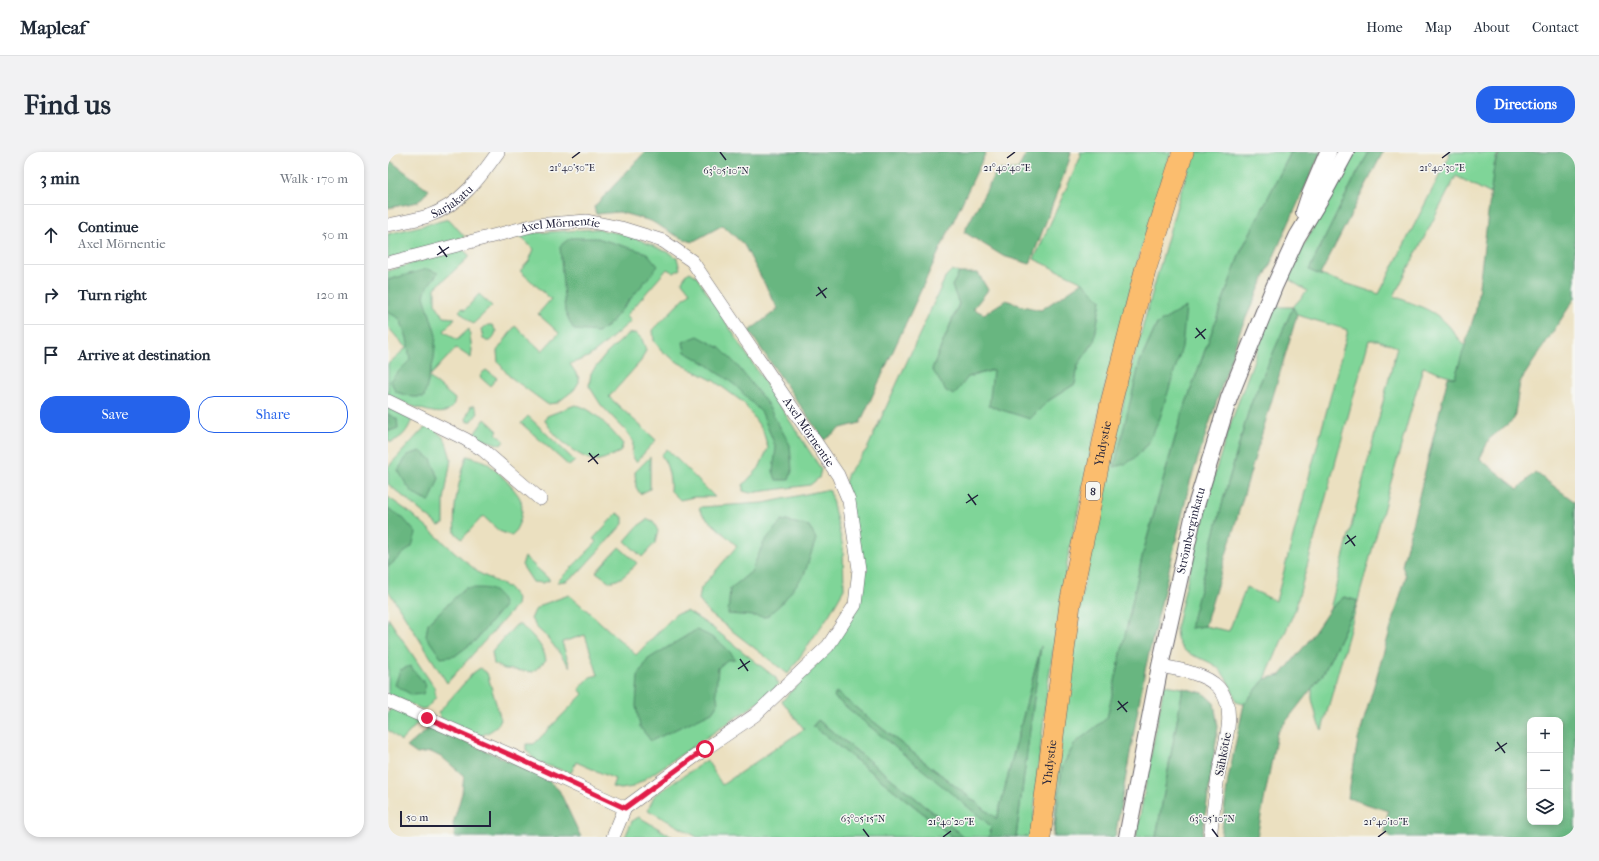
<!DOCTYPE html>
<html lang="en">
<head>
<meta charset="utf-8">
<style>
  body { margin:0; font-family:"IM FELL French Canon",serif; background:#f2f2f3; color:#1f2937 }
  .controls { position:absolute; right:12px; bottom:12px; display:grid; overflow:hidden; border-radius:8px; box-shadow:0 2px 6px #0003 }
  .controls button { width:36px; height:36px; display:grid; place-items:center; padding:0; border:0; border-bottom:1px solid #e0e1e3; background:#fff; color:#1f2937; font:20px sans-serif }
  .scale { position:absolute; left:12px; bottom:10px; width:91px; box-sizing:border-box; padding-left:4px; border:2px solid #22223b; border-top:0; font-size:11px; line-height:14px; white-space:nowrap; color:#22223b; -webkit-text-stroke:3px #f6f6f2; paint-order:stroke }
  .stop { position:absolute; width:12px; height:12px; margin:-9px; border:3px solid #e11d48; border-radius:50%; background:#fff }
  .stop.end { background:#e11d48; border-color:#fff; box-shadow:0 1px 4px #0008 }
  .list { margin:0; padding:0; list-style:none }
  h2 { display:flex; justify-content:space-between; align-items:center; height:52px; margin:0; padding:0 16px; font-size:17px }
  h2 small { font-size:13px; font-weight:400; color:#747a83 }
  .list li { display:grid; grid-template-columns:26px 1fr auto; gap:12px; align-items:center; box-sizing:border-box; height:60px; padding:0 16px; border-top:1px solid #e0e1e3 }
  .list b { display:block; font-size:15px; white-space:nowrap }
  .list p { margin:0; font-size:13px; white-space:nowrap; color:#747a83 }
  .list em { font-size:13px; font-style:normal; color:#747a83 }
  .actions { display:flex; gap:8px; padding:12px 16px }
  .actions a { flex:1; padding:9px 0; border:1px solid #2563eb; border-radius:16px; text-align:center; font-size:14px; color:#2563eb }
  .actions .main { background:#2563eb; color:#fff }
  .icon { flex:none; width:22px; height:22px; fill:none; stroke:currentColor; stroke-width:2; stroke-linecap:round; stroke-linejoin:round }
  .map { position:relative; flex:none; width:1187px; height:685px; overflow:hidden; border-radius:16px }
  header { display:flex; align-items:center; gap:24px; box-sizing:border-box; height:56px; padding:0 20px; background:#fff; border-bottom:1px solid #e0e1e3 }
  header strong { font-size:19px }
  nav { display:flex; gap:22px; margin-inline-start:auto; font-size:14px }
  .intro { display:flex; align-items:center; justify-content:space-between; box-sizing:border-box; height:96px; padding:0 24px }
  h1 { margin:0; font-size:28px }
  .button { padding:10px 18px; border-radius:16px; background:#2563eb; color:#fff; font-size:14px; font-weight:700 }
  main { display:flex; gap:24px; padding:0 24px }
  aside { flex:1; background:#fff; border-radius:16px; box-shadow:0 2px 6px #0003 }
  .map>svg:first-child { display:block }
</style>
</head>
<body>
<header>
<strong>Mapleaf</strong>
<nav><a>Home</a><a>Map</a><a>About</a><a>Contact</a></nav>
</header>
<div class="intro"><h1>Find us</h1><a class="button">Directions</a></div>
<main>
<aside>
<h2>3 min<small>Walk · 170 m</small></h2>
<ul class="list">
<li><svg class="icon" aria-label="ahead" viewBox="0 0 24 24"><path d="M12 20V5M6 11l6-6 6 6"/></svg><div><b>Continue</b><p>Axel Mörnentie</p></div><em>50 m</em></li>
<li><svg class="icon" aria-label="right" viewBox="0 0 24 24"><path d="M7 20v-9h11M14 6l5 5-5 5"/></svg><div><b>Turn right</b></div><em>120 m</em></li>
<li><svg class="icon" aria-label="arrive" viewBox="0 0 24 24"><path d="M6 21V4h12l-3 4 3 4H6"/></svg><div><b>Arrive at destination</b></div></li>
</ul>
<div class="actions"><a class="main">Save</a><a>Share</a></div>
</aside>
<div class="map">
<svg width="1187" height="685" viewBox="0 0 1187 685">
  <rect width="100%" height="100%" fill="#f6f6f2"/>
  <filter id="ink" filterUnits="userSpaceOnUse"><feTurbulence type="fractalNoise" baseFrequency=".025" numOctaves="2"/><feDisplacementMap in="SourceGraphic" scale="8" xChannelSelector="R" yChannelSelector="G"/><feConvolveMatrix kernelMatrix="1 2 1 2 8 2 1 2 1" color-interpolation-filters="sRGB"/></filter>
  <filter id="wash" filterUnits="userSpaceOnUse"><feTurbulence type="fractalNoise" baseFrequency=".012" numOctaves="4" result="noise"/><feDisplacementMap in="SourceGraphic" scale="16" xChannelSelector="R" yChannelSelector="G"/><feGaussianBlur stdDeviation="0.9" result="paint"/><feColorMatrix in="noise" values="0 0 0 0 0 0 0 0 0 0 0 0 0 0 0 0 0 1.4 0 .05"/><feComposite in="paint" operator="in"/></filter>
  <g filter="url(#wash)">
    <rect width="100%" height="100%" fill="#ebe0c0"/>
    <g fill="#7fd598" stroke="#507c6a" fill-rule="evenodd">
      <polygon points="692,0 783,0 753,98 717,235 680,405 660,531 650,618 644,685 628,685 652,498 609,667 449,541 603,674 601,685 576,685 430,568 425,574 565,685 309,685 260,658 266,644 319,608 334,633 416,577 394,549 440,500 470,451 457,331 460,321 479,297 558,124 564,118 571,121 564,134 571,151 544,217 580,225 606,218 642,267 660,249 687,232 690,213 706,190 713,148 695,130 646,107 693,4"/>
      <path d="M807,0h96l-51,101 -60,167 -37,133 -36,166 -32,24 -13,24 -9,70 6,-80 18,-137 25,-126 32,-136 48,-171zM769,172l-42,143 25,-105z"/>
      <path d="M964,0h17l-16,29 -44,89 11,5 59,19 71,-139 -2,-3h50l-4,14 -3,28 -35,-18 -62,120c18,8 37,12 51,26 8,7 12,18 21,24l-11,31c-11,-1 -21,-8 -32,-10l-101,363 -4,-7 -6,-24v-11l11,-14 35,-73 -14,-4 -14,12 67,-262 -19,-7h-9l-74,270 -30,69 -21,25 -8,-2c-3,-12 -12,-31 -22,-37 -19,-12 -37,-8 -38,-36l29,-125 25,-79 40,-109 6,-9h17l14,-16 -20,-13zM905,156l4,7 51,15 -72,271 -30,-14 -17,44 -24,-5 -14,2 33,-131 26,-91z"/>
      <polygon points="61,67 77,85 0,107 0,82"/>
      <polygon points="207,77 241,83 283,102 289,106 292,117 286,121 279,117 239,163 243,169 211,197 200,205 182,212 191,226 191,230 186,238 169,251 159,252 121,224 110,210 109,199 127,174 154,199 171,181 150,162 163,147 132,119 141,109 146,97 129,82"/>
      <path d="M73,96l9,8 -35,32v15l9,14 11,1 -11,13 13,9 12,-11 3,21 -1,8 -15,-10 -27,29 26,22 -2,7c-2,2 -5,5 -8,6 -12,4 -47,-11 -57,-17v-31l18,-16 -18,-21v-56z"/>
      <polygon points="302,120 308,124 433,317 431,326 422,333 362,341 355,339 355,333 371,316 380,296 375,279 356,251 326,229 291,211 274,199 266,189 265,178 302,140 294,130 297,123"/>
      <polygon points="91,142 104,154 85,172 71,159 74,156 77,158"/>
      <path d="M100,173h4l4,6c-2,6 -3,11 -10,10l-3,-3 -2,-9z"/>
      <polygon points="248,181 254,187 258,198 253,209 221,245 268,288 248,310 244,303 245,289 238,279 213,253 201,234 203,221 219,201 240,182"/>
      <polygon points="98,218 109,226 102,234 92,225 94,221"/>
      <path d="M187,253c18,2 37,26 48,39l-3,8c-6,2 -14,7 -21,8 -18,2 -47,-25 -54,-40l2,-4z"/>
      <polygon points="83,254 87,254 90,261 84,269 79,270 78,266"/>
      <path d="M0,255l24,12c-4,12 -10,19 -21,23l-3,-2z"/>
      <polygon points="140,264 187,309 181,314 133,271"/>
      <polygon points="97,267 110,279 108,281 116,289 113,293 90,286 86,282"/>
      <polygon points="36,276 45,276 57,287 63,307 56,348 56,372 51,374 0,332 0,315"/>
      <path d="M279,297l48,48h-21l-14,3 -10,-10c1,-11 -2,-26 -9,-35z"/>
      <path d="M79,304c6,2 13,3 18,6 8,4 34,30 36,39 3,13 -2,25 -9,35l-13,-5 -16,-15 -21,23 -7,-6c-3,-26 4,-52 12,-77z"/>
      <polygon points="262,305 262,337 252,342 248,335 247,320"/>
      <polygon points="437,338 442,339 455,395 456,437 441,463 400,522 321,461 311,448 313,436 349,394 316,364 311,357 313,355 376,351"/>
      <polygon points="0,345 21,360 91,421 121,436 129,446 128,454 59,531 0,438"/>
      <polygon points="229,361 235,365 235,372 189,422 178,429 169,430 209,390 205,387"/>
      <polygon points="260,367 265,369 270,379 267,391 254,405 237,389 250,374"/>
      <path d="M231,395l18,16c-9,10 -14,16 -27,19l-14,-10z"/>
      <polygon points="137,405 162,428 155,431 145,430 134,413"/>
      <polygon points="181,443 202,461 248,503 288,462 299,459 325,476 388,526 390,533 383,542 245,635 233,637 224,635 227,627 188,610 183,621 149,610 138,598 138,592 146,592 195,542 191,537 202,525 210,523 197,483 174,490 182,515 159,485 149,476 143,467 147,458 153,453"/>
      <polygon points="0,466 46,535 48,545 39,556 34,557 0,542"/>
      <path d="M128,473h4c11,8 24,21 26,35l-13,12 -29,-3 -10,-5 -2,-12z"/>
      <path d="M92,516l7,5 14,47c-5,9 -11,12 -21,16l-39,-18 -3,-5 35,-40z"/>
      <polygon points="776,533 795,536 768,685 748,685"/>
      <polygon points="5,555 32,569 13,589 0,578 0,560"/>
      <polygon points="251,665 285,685 237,685 244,669"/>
    </g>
    <g fill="#67b680" stroke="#446c5e" fill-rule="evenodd">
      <polygon points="257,0 598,0 539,125 472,271 453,276 436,288 361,179 390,157 356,93 335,73 304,90 289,84 263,69 231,60 208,62 206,55"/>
      <polygon points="639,0 683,0 681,9 642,112 615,104 576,80 609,18 630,17"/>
      <polygon points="903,0 933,0 852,179 802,330 757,518 727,685 666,685 674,615 687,591 719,566 755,401 792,268 852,101"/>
      <polygon points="981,0 995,0 932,123 921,118 965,29"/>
      <path d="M1112,0h75v146l-55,84 -6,37 -25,20 -9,20 38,30 17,-17 40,30v335h-183l-7,-5 3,-21 -40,-13 10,-58 48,-164 -4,-10 46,-189h7l21,-67 18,-144zM1142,568h30v102h-30z"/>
      <polygon points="0,7 41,38 30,50 0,56"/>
      <polygon points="182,86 209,86 259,101 270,114 220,174 210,180 186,178 177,160 172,94"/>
      <polygon points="39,117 50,121 39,135 36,144 48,183 46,207 36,245 24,245 8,240 2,228 22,208 19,186 12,167 0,160 0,128"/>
      <polygon points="571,121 590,121 600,138 585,157 596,162 618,148 634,154 653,158 695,130 713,148 706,190 690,213 687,232 660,249 642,267 601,254 605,218 580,225 566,243 558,239 544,217 571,152 564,134"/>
      <polygon points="798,155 794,195 772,266 760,292 747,306 737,312 726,315 752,210 769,172"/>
      <polygon points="905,155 909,163 817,474 802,476 836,345 862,254"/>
      <polygon points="310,184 332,196 348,212 378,250 402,293 404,319 401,328 388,328 385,319 388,296 374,261 348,234 317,211 297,200 295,190"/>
      <polygon points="0,262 9,267 10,276 2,279 0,277"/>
      <path d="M32,299l11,8 8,19 -9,23c-18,-3 -24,-17 -32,-31l10,-15z"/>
      <polygon points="0,356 14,365 28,381 24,394 0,415"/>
      <polygon points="394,368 421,374 428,387 416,423 394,451 378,465 340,462 342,437 363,420 376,390"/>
      <path d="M77,436c20,1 31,-4 39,18l-28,34 -21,16 -14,2 -15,-22 2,-13z"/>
      <polygon points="956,445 970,449 935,522 889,581 869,685 833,685 840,627 856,552 877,527 893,523 919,491 942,457"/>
      <path d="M308,478c13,4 32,16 39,29l-8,1 -9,8 -2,23 2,12 -6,9 -61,29 -11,-14 -4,-21 2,-30 10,-17z"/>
      <polygon points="653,494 628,685 601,685 603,674 446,545 448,540 609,667"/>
      <polygon points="22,514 38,533 35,542 24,543 7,533 12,518"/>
      <polygon points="795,536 815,541 826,551 830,575 814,685 768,685"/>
      <polygon points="430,568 576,685 565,685 425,574"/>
      <polygon points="43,574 156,625 171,638 193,685 67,685 65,672 74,641 76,624 55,606 43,600 29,602 19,595"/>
    </g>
  </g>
  <g filter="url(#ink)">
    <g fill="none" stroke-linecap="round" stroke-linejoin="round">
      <g stroke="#68646a" stroke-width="14">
        <g id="minor">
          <path id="s1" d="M0,73c13,-3 27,-5 40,-9 32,-11 51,-37 70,-64"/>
          <path id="s2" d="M0,111l147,-38 52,-4 34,7 42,13 29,20 146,214 11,26 10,68 -4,36 -27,41 -73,69 -50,34 -80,59 -12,29"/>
          <polyline points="0,249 77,287 95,298 152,347"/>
          <path d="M772,514c18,3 47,8 59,22 19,22 5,58 0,83 -4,22 -6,44 -9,66"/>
          <polyline points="0,549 125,604 237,656"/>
        </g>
      </g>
      <g stroke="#68646a" stroke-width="18">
        <g id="tertiary">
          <polyline points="916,60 921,45 940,0"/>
          <path id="s3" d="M739,685l33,-171 35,-157 34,-111 45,-111 23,-50 29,-48 20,-37"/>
        </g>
      </g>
      <g stroke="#68646a" stroke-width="22">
        <g id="trunk">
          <path id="s4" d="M652,685l30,-233 41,-201 34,-132 38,-119"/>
        </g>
      </g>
      <use href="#minor" stroke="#fff" stroke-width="13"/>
      <use href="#tertiary" stroke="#fff" stroke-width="16"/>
      <use href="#trunk" stroke="#fbbd6e" stroke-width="21"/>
    </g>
  </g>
  <g fill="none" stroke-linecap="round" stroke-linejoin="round" filter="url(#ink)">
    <polyline stroke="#e11d48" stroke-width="5" points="39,566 125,604 237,656 317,597"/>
  </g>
  <path fill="none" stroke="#22223b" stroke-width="1.5" d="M332,0l6,8M184,6l8,-6M619,6l8,-6M1054,6l8,-6M51,94l8,11M49,103l12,-8M430,135l8,11M428,144l11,-8M808,176l9,11M807,186l11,-9M201,301l9,11M200,310l11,-8M580,342l8,11M578,351l12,-8M959,383l8,11M957,392l11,-8M352,507l8,12M350,517l12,-8M730,549l9,11M729,558l11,-8M1109,590l8,11M1107,599l12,-8M475,677l6,8M824,677l6,8M555,685l8,-6M990,685l8,-6"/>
  <g text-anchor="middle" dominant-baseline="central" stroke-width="3" stroke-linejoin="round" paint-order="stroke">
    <rect fill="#f6f6f2" stroke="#626272" stroke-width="1" x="698" y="330" width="14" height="18" rx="3"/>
    <g font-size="11" font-weight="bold" fill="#22223b">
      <text x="705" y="339">8</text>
    </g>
    <g font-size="12" fill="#22223b" stroke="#f6f6f2">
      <text stroke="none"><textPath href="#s1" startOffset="69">Sarjakatu</textPath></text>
      <text stroke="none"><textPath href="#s2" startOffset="177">Axel Mörnentie</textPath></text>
      <text stroke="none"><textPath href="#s2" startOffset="525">Axel Mörnentie</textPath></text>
      <text stroke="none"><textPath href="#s4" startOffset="399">Yhdystie</textPath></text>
      <text stroke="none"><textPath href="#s3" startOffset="313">Strömberginkatu</textPath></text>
      <text transform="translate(835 602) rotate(-79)">Sähkötie</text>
      <text stroke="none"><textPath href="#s4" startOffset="75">Yhdystie</textPath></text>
    </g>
  </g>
  <g font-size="10" text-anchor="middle" fill="#22223b" stroke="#f6f6f2" stroke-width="3" stroke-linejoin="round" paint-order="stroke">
    <text x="184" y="19">21°40'50"E</text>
    <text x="619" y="19">21°40'40"E</text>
    <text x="1054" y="19">21°40'30"E</text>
    <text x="338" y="22">63°05'10"N</text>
    <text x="475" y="670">63°05'15"N</text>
    <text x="824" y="670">63°05'10"N</text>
    <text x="563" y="673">21°40'20"E</text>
    <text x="998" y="673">21°40'10"E</text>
  </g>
</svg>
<div class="controls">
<button>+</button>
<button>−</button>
<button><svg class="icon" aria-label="layers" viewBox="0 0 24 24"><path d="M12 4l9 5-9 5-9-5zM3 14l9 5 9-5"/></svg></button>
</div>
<div class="scale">50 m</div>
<div class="stop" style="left:317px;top:597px"></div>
<div class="stop end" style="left:39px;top:566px"></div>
</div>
</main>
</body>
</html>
